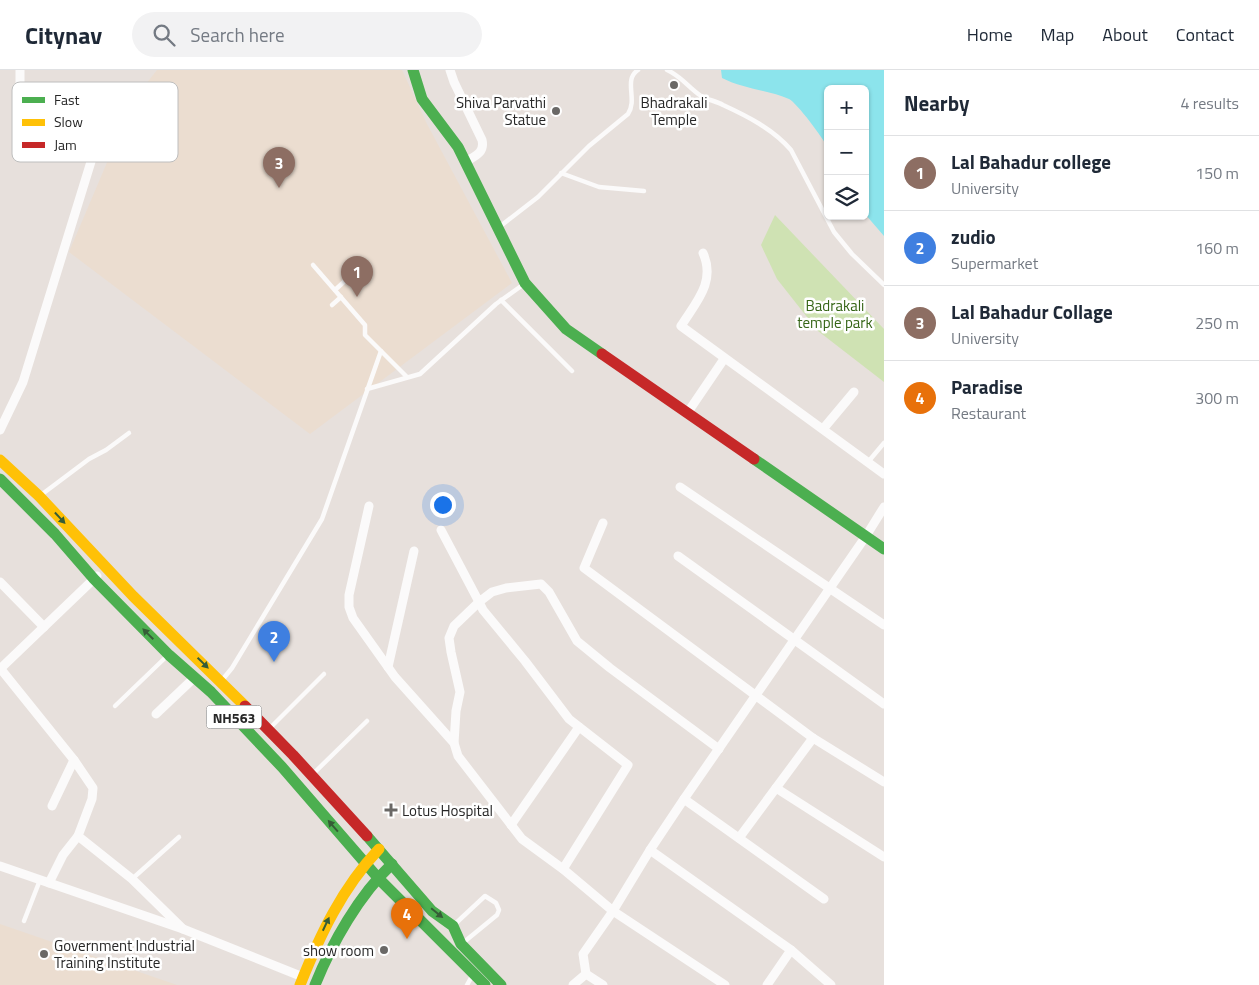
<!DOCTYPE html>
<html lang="en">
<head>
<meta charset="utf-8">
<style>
  body { margin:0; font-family:"Titillium Web",sans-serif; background:#f2f2f3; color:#1f2937 }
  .controls { position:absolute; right:15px; top:15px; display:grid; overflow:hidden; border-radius:8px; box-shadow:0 1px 4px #0004 }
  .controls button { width:45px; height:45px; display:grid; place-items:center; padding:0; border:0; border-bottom:1px solid #e0e1e3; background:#fff; color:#1f2937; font:25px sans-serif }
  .you { position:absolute; left:442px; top:434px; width:18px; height:18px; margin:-12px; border:4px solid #fff; border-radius:50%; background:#1a73e8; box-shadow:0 0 0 8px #1a73e833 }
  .badge { display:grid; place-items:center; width:32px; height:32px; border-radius:50%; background:#6a6866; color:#fff; font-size:16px; font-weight:700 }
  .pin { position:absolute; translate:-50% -41px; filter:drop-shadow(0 1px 2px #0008) }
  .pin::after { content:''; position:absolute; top:26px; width:18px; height:15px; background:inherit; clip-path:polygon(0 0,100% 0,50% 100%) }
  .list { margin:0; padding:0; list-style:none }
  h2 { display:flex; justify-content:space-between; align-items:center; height:65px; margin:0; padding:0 20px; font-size:21px }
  h2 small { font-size:16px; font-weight:400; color:#747a83 }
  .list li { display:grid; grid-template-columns:32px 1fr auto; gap:15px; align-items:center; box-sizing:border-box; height:75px; padding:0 20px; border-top:1px solid #e0e1e3 }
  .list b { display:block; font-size:19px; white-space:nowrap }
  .list p { margin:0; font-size:16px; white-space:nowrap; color:#747a83 }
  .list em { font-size:16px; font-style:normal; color:#747a83 }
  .icon { flex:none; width:28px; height:28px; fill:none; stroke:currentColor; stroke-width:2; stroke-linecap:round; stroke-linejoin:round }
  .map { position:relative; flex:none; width:884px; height:915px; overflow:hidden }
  header { display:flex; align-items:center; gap:30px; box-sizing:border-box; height:70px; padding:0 25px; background:#fff; border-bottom:1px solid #e0e1e3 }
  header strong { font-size:24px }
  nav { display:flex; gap:28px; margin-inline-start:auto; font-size:18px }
  .search { width:350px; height:45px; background:#f2f2f3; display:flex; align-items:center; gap:12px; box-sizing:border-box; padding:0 18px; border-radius:28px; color:#747a83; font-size:19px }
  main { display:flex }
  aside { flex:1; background:#fff }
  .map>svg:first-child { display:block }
</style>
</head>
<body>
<header>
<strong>Citynav</strong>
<div class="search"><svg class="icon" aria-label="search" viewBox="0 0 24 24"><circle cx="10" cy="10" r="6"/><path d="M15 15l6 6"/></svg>Search here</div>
<nav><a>Home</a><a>Map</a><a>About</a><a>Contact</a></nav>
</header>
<main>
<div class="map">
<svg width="884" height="915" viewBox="0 0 884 915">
  <rect width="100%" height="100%" fill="#e7e0dc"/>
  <g fill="#ebddd0">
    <polygon points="157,0 402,0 427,54 512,213 310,364 69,182 134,29"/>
    <polygon points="0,854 177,915 0,915"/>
  </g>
  <polygon fill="#cfe2b3" points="775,145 884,259 884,312 818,261 777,209 761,175"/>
  <path fill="#8ce4ec" d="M721,0h163v166l-19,-22v-125h-37v59c-5,-10 -31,-45 -39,-49 -20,-9 -46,-10 -67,-21z"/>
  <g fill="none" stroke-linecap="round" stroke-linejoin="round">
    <g stroke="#fbfafa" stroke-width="4.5">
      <path d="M667,0c14,6 22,18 34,26 7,4 15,5 22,9 24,11 50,24 68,45l43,82 18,22 32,31"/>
      <polyline points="561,103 599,117 644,121"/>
      <path d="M498,158l40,-31 51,-51 39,-32c10,-15 -5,-34 10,-44"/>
      <polyline points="313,195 365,255 365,265 407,307"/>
      <polyline points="335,220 360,197"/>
      <polyline points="501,230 572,301"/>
      <polyline points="332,235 341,227"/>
      <polyline points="367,319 420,304 496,234 524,214"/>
      <polyline points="868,392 884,373"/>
      <polyline points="41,425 89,389 106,380 129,363"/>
      <polyline points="223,609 232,598 322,449 381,281"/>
      <polyline points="115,636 166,587"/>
      <polyline points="270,658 324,604"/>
      <polyline points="314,703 367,651"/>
      <polyline points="132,809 179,767"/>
      <polyline points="24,851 40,810"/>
      <polyline points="455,854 485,826 496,833 499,840 497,845 464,872"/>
      <polyline points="467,915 472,906"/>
    </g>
    <g stroke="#fbfafa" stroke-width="9">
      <polyline points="20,0 20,14"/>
      <path d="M450,0l4,12 28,58c3,13 -7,16 -17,22"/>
      <path d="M703,183c13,29 -7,49 -22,73l203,148"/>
      <polyline points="688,342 724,289"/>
      <polyline points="823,359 854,322"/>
      <polyline points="0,360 23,312 102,56"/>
      <polyline points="680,417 884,555"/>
      <polyline points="369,436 349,525 349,537 353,548 395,607 454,673 458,686 522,769 563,799 613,841 725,915"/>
      <polyline points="603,453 584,498 813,668 884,712"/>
      <polyline points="441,460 479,532 492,522 506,518 541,514 549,522 577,571 610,598 719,679"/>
      <polyline points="678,486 884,634"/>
      <polyline points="0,512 44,557"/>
      <polyline points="388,597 414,481"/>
      <polyline points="0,598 74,690 93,718 92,729 78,766 132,809 183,859"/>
      <polyline points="0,599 97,506"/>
      <polyline points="156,644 194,608"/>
      <polyline points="454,673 456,641 460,622 451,582 449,568 454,556 479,532 483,540 525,591 569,649 628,695 563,799"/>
      <polyline points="776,718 884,787"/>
      <polyline points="684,729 824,829"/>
      <polyline points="52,736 74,690"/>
      <polyline points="511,755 579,657"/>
      <polyline points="739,768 813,668"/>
      <polyline points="650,780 791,880 831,915"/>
      <polyline points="0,796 183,859 303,907"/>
      <polyline points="49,813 63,785 78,766"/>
      <polyline points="586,904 603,915"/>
      <polyline points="573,915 586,904 583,884 613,841 650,780 684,729 866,466 884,437"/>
      <polyline points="767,915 791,880"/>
    </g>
    <g stroke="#4caf50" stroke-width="11">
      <polyline points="413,0 422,29 458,77 525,213 566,259 602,284"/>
      <polyline points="754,389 884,479"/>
      <polyline points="0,409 55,464 94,509 169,585 211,622 282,697 379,809 485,915"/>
      <polyline points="367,766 432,841 453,856 461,874 501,915"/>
      <path d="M315,915c17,-42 44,-90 77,-121"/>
    </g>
    <g stroke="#ffc107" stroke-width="11">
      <polyline points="0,390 39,426 133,526 245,636"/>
      <path d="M300,915c20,-50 42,-97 79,-136"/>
    </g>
    <g stroke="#c62828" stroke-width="11">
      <polyline points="602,284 754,389"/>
      <polyline points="245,636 293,685 367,766"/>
    </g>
  </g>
  <defs><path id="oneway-solid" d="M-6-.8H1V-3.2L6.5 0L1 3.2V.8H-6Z" transform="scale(1.25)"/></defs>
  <g fill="#365d37">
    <use href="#oneway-solid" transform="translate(60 448) rotate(47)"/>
    <use href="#oneway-solid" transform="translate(148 564) rotate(-135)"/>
    <use href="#oneway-solid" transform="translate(203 593) rotate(44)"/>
    <use href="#oneway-solid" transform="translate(333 756) rotate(-131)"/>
    <use href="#oneway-solid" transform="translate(437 843) rotate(39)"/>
    <use href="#oneway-solid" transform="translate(326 854) rotate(-65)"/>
  </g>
  <g fill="#6a6866" stroke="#fff" stroke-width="2">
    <circle cx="674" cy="15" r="5"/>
    <circle cx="556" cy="41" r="5"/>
    <path d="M388.5 732.5h5v5h5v5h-5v5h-5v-5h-5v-5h5z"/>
    <circle cx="384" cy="880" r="5"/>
    <circle cx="44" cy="884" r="5"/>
  </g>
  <g text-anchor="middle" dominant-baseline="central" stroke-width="5" stroke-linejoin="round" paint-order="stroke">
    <rect fill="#fff" stroke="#686868" stroke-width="1" x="206.5" y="635.5" width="55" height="23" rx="4"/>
    <g font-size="14" font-weight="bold" fill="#272727">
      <text x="234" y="647">NH563</text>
    </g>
    <g font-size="15" fill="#272727" stroke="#fff" text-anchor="end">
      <text x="546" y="32">Shiva Parvathi<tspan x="546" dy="17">Statue</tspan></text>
      <text x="674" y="32" text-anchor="middle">Bhadrakali<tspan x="674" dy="17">Temple</tspan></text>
      <text x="402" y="740" text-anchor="start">Lotus Hospital</text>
      <text x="54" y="875" text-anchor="start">Government Industrial<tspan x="54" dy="17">Training Institute</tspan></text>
      <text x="374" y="880">show room</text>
    </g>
    <g font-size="15" fill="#356516" stroke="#fff">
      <text x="835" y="235">Badrakali<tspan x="835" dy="17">temple park</tspan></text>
    </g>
  </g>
  <rect x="12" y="12" width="166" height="80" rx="8" fill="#fff" stroke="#bebebe" stroke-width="1"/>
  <rect x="22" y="27" width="23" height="6" fill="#4caf50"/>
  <rect x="22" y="49" width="23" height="7" fill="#ffc107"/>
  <rect x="22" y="72" width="23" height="6" fill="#c62828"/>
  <g font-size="14" fill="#272727">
    <text x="54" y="35">Fast</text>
    <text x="54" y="57">Slow</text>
    <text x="54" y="80">Jam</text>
  </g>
</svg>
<div class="controls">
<button>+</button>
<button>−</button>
<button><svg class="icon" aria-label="layers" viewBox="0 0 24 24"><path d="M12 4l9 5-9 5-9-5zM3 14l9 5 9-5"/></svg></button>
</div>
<div class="you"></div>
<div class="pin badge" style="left:357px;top:227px;background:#8d6e63">1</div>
<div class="pin badge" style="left:274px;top:592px;background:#3f7fe0">2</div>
<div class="pin badge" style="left:279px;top:118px;background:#8d6e63">3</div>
<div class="pin badge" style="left:407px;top:869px;background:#e8710a">4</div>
</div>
<aside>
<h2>Nearby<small>4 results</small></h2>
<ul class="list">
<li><span class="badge" style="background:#8d6e63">1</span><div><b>Lal Bahadur college</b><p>University</p></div><em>150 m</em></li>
<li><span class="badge" style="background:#3f7fe0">2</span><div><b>zudio</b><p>Supermarket</p></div><em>160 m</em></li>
<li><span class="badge" style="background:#8d6e63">3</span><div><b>Lal Bahadur Collage</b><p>University</p></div><em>250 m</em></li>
<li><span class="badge" style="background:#e8710a">4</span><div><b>Paradise</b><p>Restaurant</p></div><em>300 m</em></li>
</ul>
</aside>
</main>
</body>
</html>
